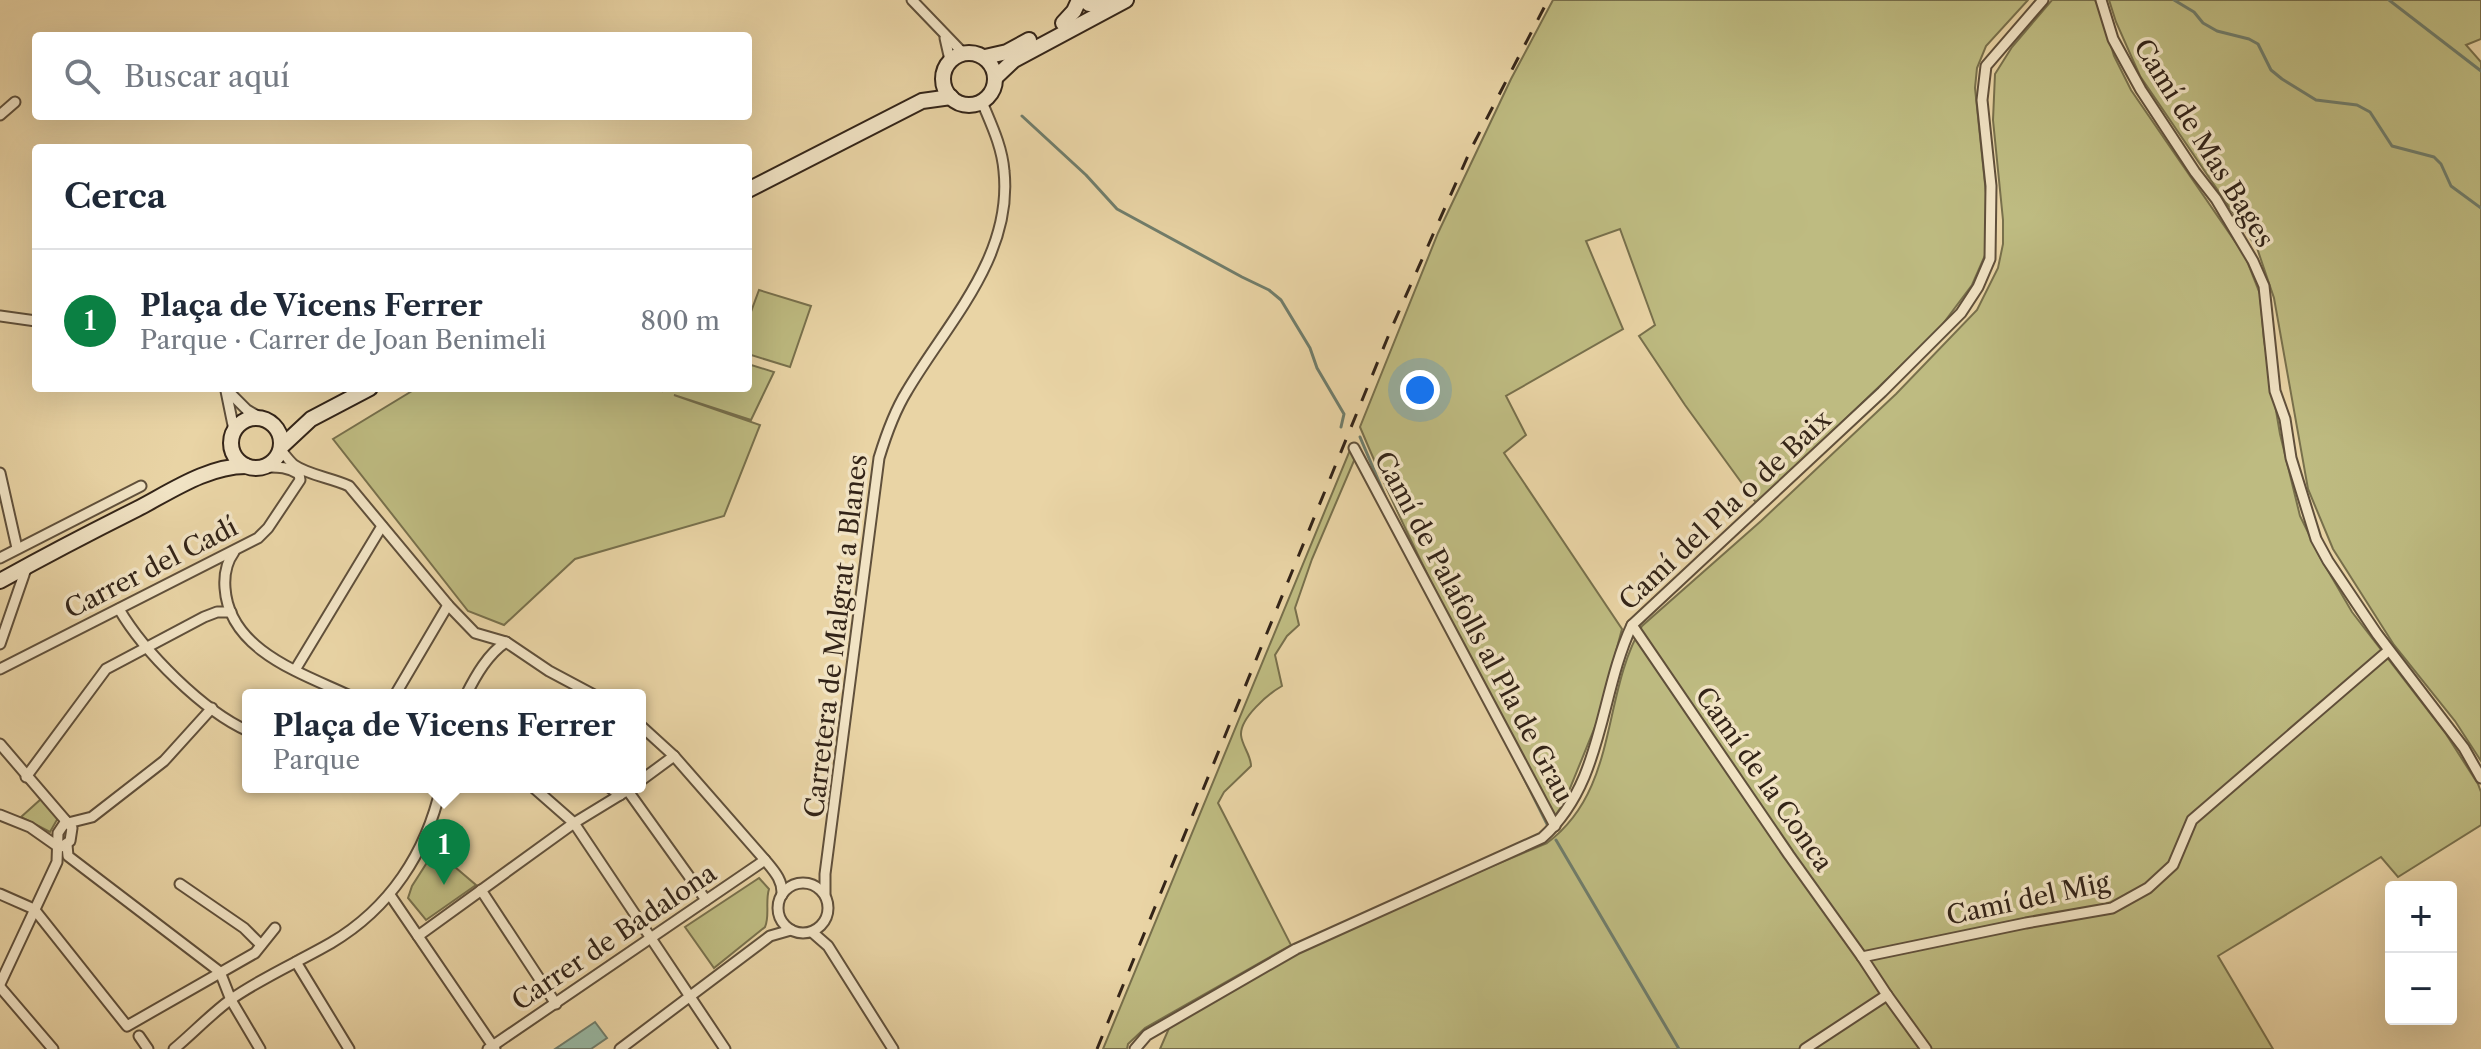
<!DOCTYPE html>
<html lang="es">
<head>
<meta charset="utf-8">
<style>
  body { margin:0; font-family:"Libre Caslon Text",serif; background:#f2f2f3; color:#1f2937 }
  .controls { position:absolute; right:24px; bottom:24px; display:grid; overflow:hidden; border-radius:8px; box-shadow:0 8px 32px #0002 }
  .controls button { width:72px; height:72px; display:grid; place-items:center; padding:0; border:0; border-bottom:2px solid #e0e1e3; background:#fff; color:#1f2937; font:40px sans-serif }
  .you { position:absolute; left:1420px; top:390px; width:28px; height:28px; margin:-20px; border:6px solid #fff; border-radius:50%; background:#1a73e8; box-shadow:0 0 0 12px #1a73e833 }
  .badge { display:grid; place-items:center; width:52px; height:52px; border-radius:50%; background:#0b8043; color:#fff; font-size:26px; font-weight:700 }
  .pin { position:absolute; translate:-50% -66px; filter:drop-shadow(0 2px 4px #0008) }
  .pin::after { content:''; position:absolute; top:42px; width:28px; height:24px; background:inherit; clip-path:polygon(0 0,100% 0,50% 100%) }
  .popup { position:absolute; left:242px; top:689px; width:404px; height:104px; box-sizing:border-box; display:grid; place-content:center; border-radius:8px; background:#fff; filter:drop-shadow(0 2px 6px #0005); font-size:26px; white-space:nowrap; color:#747a83 }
  .popup b { font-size:30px; color:#1f2937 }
  .popup::after { content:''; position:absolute; left:50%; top:100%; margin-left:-16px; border:16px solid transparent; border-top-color:#fff }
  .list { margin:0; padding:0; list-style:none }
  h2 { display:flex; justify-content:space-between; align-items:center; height:104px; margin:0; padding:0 32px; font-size:34px }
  h2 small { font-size:26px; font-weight:400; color:#747a83 }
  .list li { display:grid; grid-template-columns:52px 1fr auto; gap:24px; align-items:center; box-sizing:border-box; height:144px; padding:0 32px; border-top:2px solid #e0e1e3 }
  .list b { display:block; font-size:30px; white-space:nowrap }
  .list p { margin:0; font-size:26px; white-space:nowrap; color:#747a83 }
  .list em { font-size:26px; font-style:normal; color:#747a83 }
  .icon { flex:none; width:44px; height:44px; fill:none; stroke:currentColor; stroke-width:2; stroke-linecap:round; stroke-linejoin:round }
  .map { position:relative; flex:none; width:2481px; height:1049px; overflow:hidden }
  .search { position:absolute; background:#fff; box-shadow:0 8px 32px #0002; left:32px; top:32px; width:720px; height:88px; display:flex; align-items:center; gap:20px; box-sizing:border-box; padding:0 28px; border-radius:8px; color:#747a83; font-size:30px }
  .panel { position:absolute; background:#fff; box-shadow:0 8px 32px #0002; left:32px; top:144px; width:720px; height:248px; border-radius:8px }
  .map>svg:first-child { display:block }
</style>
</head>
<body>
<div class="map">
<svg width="2481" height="1049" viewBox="0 0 2481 1049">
  <rect width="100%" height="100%" fill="#e9d4a5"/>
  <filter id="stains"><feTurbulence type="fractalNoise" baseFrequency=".0025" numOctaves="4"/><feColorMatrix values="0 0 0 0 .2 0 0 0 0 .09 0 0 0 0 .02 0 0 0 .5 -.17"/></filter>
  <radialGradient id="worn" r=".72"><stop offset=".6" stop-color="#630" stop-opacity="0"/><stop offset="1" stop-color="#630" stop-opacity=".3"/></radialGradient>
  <g fill="#bebb81" stroke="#78704c" stroke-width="2">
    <path d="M1553,0h475l-42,46 -9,22 -2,20 12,115 -1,50 -14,32 -33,44 -182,175 -72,-99 -46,-69 16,-11 -35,-96 -34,12 37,88 -117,67 20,39 -22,18 118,176 -25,93 -33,81 -10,14c-68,-128 -138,-256 -194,-390l78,-194 73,-154z"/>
    <path d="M2052,0h43l5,9 14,47 17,34 114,166 15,38 4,46 16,94 20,82 20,41 32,55 94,122 32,50 3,8v33l-83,52 -17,-20 -163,99 55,93h-1113l10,-23 128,-73 97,-46 152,-64c72,-53 54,-148 95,-217l119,-105 135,-127 81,-84 21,-42 5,-24v-24l-10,-100 2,-46 17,-27z"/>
    <polygon points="2109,0 2481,0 2481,39 2466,45 2481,62 2481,761 2455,721 2394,645 2333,549 2308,489 2274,298 2257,248 2140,76 2116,22"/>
    <polygon points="759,290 811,306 790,367 748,354 748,320"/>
    <polygon points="748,364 774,372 751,420 674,395 760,425 724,516 575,559 504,625 468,611 333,439 417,388 652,388 662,391 663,388 748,388"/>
    <path d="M1350,450l6,6 -44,103 -17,49 4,17 -12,11 -12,19 7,31c-14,8 -42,32 -41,49 1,11 10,20 10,31l-27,26 -6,11 73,142 -146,83 -17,16 -1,5h-24z"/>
    <polygon points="41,799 58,818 50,832 21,817"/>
    <polygon points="435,850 476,885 426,920 408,898 412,886"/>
    <path d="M759,878l10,11c-4,13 1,27 -4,38l-51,41 -29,-41z"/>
  </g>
  <polygon fill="#98b8a3" stroke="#707d6b" stroke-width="2" points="595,1022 607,1038 591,1049 555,1049"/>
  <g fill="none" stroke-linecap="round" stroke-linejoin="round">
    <g stroke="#707d6b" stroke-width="3">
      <polyline points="2174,0 2194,12 2203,23 2217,31 2249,39 2258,44 2271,70 2282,79 2316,100 2357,105 2370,112 2392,146 2434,157 2441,164 2451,186 2481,208"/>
      <polyline points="2389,0 2481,71"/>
      <polyline points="1022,116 1086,175 1117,209 1242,277 1269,290 1281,300 1310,348 1317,368 1344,414 1341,427"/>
      <polyline points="1360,437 1388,503"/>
      <polyline points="1519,768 1547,824"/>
      <polyline points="1556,840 1679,1049"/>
    </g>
    <g stroke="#60503b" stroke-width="13">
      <g id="street">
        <polyline points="912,0 963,53"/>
        <polyline points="2101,0 2113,39 2141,90 2195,172 2216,199 2253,261 2264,286 2275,391 2285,419 2291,458 2316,539 2328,561 2377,634 2464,748 2481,778"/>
        <polyline points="945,38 950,60"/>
        <polyline points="0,115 15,102"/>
        <polyline points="0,316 36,321"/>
        <polyline points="226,389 247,410 261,418"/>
        <polyline points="226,391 234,430"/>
        <polyline points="1354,448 1555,826"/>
        <path d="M281,450c4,5 8,11 13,15 14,10 38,13 55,21l99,119 27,28 31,9 43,29 45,24"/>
        <polyline points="0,473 17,548"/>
        <path d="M234,552c-8,11 -10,23 -9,36 4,62 76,85 123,107"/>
        <polyline points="0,558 141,486"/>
        <path d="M119,609c25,43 84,102 129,122"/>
        <polyline points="1632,625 1789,855 1862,957"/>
        <polyline points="0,644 27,566"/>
        <path d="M0,669l258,-131 10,-10 32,-48 -1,-6c-12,-8 -23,-7 -36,-7"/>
        <polyline points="295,670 382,526"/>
        <polyline points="395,695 448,605"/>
        <path d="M466,695c10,-20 22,-41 40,-53"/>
        <path d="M640,725l34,31 91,104c9,11 18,20 17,35"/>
        <polyline points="0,744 72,828 70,841 61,847"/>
        <polyline points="26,777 106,669 204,617 217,612 231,612"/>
        <polyline points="640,781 674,756"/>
        <polyline points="533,787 574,823 725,1049"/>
        <polyline points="609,787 620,795"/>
        <polyline points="628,791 706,900"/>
        <polyline points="0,815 30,827 57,846"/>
        <polyline points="68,823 92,817 164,761 212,708"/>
        <polyline points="67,845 68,856 220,972 231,1000 260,1049"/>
        <circle cx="803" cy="908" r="25"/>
        <polyline points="180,884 244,928 261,945"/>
        <polyline points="481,890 556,1004"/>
        <polyline points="0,894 34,909 127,1026 255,953 275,928"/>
        <polyline points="390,895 495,1049"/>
        <path d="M825,895v-21l54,-416c7,-23 15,-46 28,-67 40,-68 106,-134 97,-220 -2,-25 -13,-47 -22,-69"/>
        <polyline points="812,932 828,946 893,1049"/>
        <polyline points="418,936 574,823 633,787"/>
        <polyline points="296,962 349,1049"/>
        <polyline points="0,984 57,862 58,833 66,821"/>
        <polyline points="0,987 53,1049"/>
        <polyline points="1887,995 1926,1049"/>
        <polyline points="139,1036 148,1049"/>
        <path d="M174,1049c19,-16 36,-34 56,-49 31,-22 68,-38 101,-57 59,-35 95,-90 110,-156"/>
        <polyline points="488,1049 765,860"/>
        <polyline points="620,1049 770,936 791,930"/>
        <path d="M1135,1049l12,-14 149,-86 246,-111c62,-56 57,-143 90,-213l250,-233 79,-79 17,-26 12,-28 1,-73 -9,-86 4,-34 57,-66"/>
        <polyline points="1805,1049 1887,995 1862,957 2026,923 2112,908 2148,888 2173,865 2192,820 2388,651"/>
      </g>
    </g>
    <g stroke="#332418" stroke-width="18">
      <g id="secondary">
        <polyline points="1085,0 1089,4 1107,4 1114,1"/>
        <polyline points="1063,23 1074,11 1079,0"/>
        <circle cx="969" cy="79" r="26"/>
        <polyline points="985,57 1007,52 1029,40"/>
        <polyline points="996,77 1014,60 1126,0"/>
        <polyline points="748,190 922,101 951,97"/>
        <circle cx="256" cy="443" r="25"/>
        <polyline points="281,447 311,419 370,388"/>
        <path d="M0,581c45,-25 91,-49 137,-72 33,-17 70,-43 109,-43"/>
      </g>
    </g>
    <use href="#street" stroke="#f1e3c4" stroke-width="9"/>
    <use href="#secondary" stroke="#f1e3c4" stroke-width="14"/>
    <polyline stroke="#332418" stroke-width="3" stroke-dasharray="14 14" stroke-linecap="butt" points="1097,1049 1392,327 1471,149 1548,0"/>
  </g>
  <g text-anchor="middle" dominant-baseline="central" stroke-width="7" stroke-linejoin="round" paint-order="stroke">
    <g font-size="26" fill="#332418" stroke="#f1e3c4">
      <text transform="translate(2204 143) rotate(58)">Camí de Mas Bages</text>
      <text transform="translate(1725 510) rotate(-43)">Camí del Pla o de Baix</text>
      <text transform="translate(151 568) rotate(-27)">Carrer del Cadí</text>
      <text transform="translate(1474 627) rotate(62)">Camí de Palafolls al Pla de Grau</text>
      <text transform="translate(836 636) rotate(-83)">Carretera de Malgrat a Blanes</text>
      <text transform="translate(1764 779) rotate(55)">Camí de la Conca</text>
      <text transform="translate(2028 899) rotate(-12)">Camí del Mig</text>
      <text transform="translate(614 937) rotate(-34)">Carrer de Badalona</text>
    </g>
  </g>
  <rect width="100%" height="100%" filter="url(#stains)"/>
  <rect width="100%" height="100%" fill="url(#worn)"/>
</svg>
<div class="controls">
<button>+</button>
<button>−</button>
</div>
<div class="you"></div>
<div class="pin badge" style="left:444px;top:885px">1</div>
<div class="popup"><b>Plaça de Vicens Ferrer</b>Parque</div>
<div class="search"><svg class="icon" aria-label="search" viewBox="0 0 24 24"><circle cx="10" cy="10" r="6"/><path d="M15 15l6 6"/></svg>Buscar aquí</div>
<section class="panel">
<h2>Cerca<small></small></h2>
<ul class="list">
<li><span class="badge">1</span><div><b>Plaça de Vicens Ferrer</b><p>Parque · Carrer de Joan Benimeli</p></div><em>800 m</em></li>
</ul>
</section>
</div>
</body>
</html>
